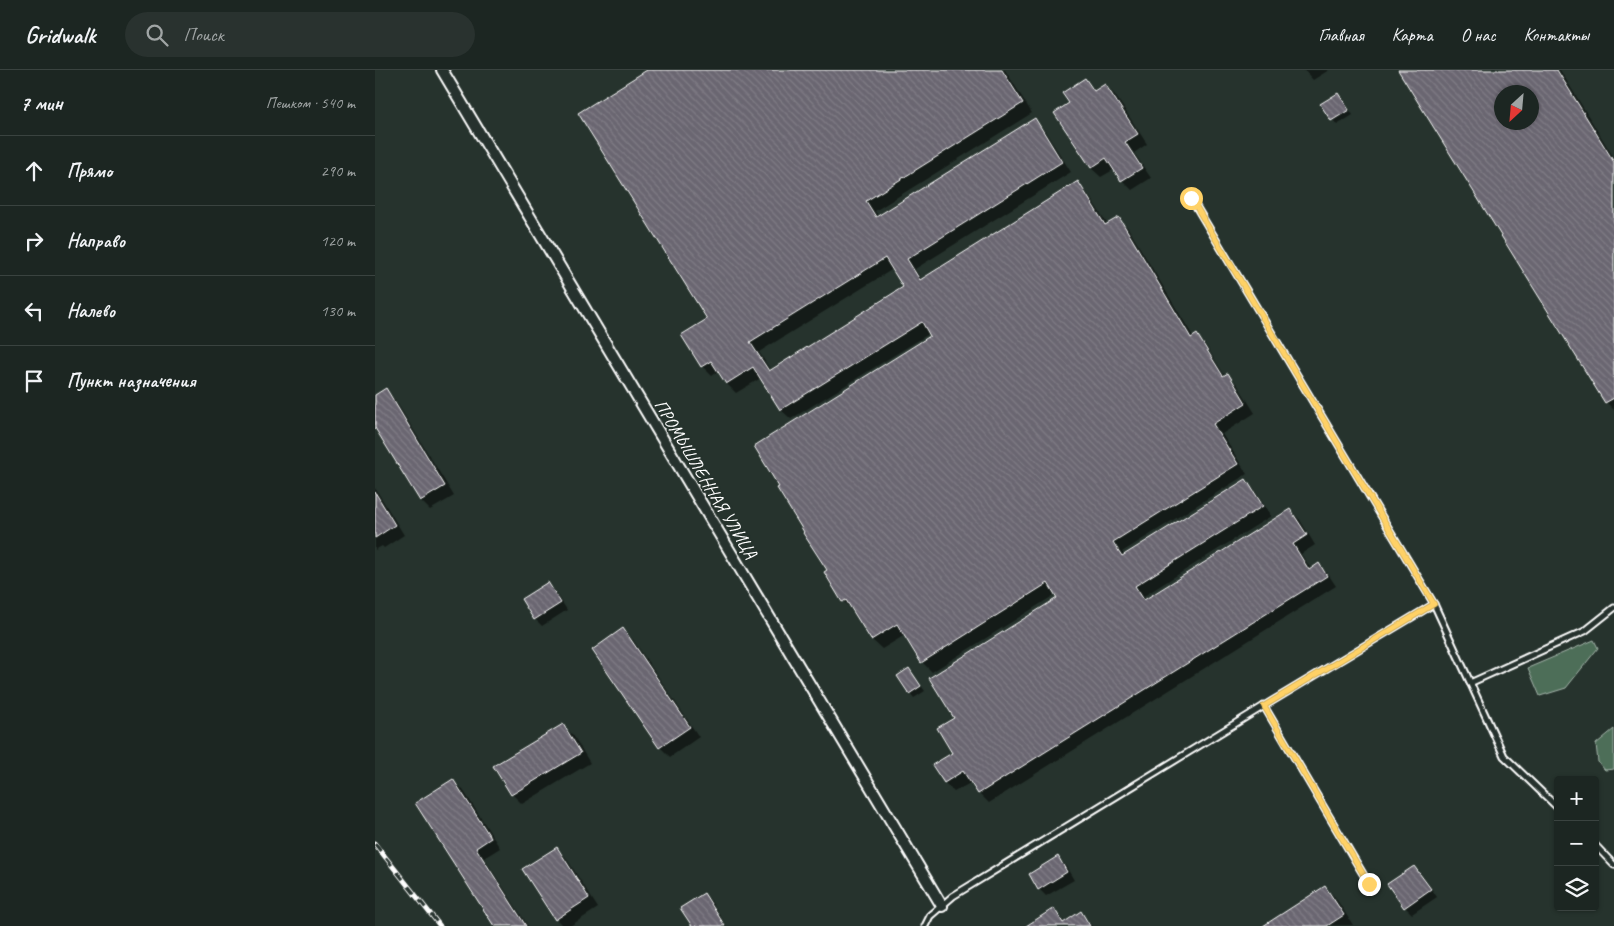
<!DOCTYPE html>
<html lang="ru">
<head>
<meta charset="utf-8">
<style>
  body { margin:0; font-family:Caveat,sans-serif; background:#29322f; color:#f1f3f6 }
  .controls { position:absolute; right:15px; bottom:15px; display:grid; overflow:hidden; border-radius:5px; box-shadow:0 1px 4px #0004 }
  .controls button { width:45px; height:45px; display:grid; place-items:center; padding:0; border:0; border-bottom:1px solid #3a4340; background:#1c2622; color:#f1f3f6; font:25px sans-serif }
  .compass { position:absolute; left:1119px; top:15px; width:45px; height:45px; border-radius:50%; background:#1c2622; box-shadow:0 1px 4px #0004; rotate:206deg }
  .stop { position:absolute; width:15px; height:15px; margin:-11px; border:4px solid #ffd166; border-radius:50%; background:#fff }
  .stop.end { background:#ffd166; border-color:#fff; box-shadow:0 1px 5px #0008 }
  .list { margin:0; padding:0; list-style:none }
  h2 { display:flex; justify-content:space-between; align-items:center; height:65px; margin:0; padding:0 20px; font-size:21px }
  h2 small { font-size:16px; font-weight:400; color:#a0a5a5 }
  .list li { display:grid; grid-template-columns:32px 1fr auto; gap:15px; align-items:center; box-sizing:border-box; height:70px; padding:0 20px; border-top:1px solid #3a4340 }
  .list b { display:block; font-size:19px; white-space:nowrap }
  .list em { font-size:16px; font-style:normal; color:#a0a5a5 }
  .icon { flex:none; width:28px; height:28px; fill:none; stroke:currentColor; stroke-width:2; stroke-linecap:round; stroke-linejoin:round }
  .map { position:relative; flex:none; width:1239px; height:856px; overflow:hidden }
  header { display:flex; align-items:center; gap:30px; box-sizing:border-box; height:70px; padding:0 25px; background:#1c2622; border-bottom:1px solid #3a4340 }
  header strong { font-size:24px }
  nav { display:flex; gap:28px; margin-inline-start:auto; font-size:18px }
  .search { width:350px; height:45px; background:#29322f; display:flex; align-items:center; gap:12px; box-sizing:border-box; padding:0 18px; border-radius:28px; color:#a0a5a5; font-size:19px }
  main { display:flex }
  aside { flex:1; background:#1c2622 }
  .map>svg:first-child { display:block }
</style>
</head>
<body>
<header>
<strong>Gridwalk</strong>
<div class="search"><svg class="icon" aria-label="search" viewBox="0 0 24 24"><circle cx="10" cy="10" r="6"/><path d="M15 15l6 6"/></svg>Поиск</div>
<nav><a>Главная</a><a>Карта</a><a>О нас</a><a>Контакты</a></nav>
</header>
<main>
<aside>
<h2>7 мин<small>Пешком · 540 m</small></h2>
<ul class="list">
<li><svg class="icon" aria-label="ahead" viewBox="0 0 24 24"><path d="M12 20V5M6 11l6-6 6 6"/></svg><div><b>Прямо</b></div><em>290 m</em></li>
<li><svg class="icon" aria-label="right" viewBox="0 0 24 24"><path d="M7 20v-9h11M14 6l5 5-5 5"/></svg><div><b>Направо</b></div><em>120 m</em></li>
<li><svg class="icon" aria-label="left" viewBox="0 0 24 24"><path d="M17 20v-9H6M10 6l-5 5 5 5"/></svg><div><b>Налево</b></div><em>130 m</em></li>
<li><svg class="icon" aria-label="arrive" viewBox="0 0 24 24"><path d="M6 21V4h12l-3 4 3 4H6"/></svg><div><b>Пункт назначения</b></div></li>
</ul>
</aside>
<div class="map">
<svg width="1239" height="856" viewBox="0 0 1239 856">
  <defs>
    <pattern id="building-back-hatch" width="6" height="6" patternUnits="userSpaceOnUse" patternTransform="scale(1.25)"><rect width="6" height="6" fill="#6a6671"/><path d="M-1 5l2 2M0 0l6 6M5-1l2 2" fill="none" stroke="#807d86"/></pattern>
  </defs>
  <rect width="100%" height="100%" fill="#26332d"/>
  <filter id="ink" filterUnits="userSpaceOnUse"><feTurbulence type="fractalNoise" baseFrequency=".02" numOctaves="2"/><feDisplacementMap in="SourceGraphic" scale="10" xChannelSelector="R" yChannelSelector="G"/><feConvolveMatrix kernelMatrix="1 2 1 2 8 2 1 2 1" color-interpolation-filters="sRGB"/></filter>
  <g filter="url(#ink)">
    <g fill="#4e6e59" stroke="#a6b6ac">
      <polygon points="1219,570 1223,578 1191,618 1165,626 1153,598"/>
      <polygon points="1239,659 1239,699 1230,700 1223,692 1221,674"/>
    </g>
    <g fill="#0007" fill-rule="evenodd">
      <path d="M274,0h356l27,43 -157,98 4,6 155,-97 10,10 27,42 -156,97 7,11 155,-97 10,10 21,32 10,-6 10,9 66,110 3,-2 9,10 19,30 2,-1 10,9 18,29 -33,21 25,40 -125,78 3,4 121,-75 9,10 16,25 -127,80 2,4 144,-90 10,10 15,25 -14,9 10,15 8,-4 9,9 8,12 -347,217 -10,-10 -7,-11 -18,10 -9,-9 9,-30 1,-35 104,-120 -3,-4 -124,78 -10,-10 -17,-27 -23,14 -10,-9 -18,-30 -11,-9 -37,-69 126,-195 -2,-4 -139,86 -10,-9 -20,-32 -25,15 -9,-9 -8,-13 -7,5 -10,-10 6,-47zM518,199l12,19 -134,83 -12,-19z"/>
      <polygon points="929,0 954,0 938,10"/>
      <path d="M1025,0h160l54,88v252l-8,-8zM1126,22h30v30h-30z"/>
      <polygon points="710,10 721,21 730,15 740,25 772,74 759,83 776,108 757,120 747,110 740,99 726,107 716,98 696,34"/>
      <polygon points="963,24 978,45 962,55 947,35"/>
      <polygon points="11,320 20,330 79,426 55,440 46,431 0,355 0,326"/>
      <polygon points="0,418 29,465 9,478 7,476 0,480"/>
      <polygon points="172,514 180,521 192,540 167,556 160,549"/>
      <polygon points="248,560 258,570 324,667 295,687 285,677"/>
      <polygon points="534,600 550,621 539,628 535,623"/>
      <polygon points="188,656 198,665 215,693 147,734 137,724 120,696"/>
      <polygon points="78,710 88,720 125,778 109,788 153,856 121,856"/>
      <polygon points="182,778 191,788 223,838 195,856 188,856 181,849"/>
      <polygon points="683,788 690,795 699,810 671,826 664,819"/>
      <polygon points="1039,797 1046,804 1062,827 1037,844 1030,837"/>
      <polygon points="950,818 960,827 978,855 890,856"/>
      <polygon points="329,824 336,831 351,856 318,856"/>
      <polygon points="679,840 690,853 705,843 717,856 653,856"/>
    </g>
    <g fill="url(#building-back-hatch)" stroke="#fff" fill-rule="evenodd">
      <path d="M272,0h355l21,33 -157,98 10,16 159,-99 27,44 -155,97 13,21 158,-99 27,44 14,-8 72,121 6,-4 26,42 5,-3 18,30 -33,21 25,40 -125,78 9,14 124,-77 17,27 -128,80 9,14 146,-91 17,26 -14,9 16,26 10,-7 8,13 -349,218 -15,-23 -19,12 -12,-18 20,-12 -15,-25 17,-10 -25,-40 128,-80 -9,-15 -127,80 -24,-39 -26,16 -25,-40 -4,2 -18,-30 3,-2 -24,-37 1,-1 -27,-44 2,-1 -25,-41 176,-110 -8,-14 -142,88 -27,-43 -27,17 -15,-23 -10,6 -20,-32 26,-16 -129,-206zM510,188l18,29 -134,84 -19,-29z"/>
      <path d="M1023,0h159l57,92v236l-9,5zM1126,22h30v30h-30z"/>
      <polygon points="710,8 719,21 730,14 763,64 750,72 767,98 746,111 731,88 716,98 679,43 694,33 687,23"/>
      <polygon points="963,23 974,40 956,51 945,34"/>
      <polygon points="11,318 70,416 45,431 0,358 0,325"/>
      <polygon points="0,422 20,455 0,468"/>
      <polygon points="173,512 186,533 159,550 146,529"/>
      <polygon points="248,558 315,657 284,678 217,580"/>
      <polygon points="534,598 546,616 534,624 522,606"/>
      <polygon points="188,654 206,683 136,725 118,696"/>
      <polygon points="78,709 116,768 101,778 151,856 119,856 40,733"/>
      <polygon points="182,777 214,828 180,850 147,799"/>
      <polygon points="683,786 692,802 663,820 654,804"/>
      <polygon points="1039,796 1056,819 1029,838 1012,814"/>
      <polygon points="950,816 969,845 952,856 888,856"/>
      <polygon points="329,823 350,856 317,856 305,838"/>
      <polygon points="679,838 688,853 706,841 715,856 651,856"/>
    </g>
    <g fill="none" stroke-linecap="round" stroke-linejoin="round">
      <g stroke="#fff" stroke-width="9">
        <g id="lane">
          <polyline points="816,128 1059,534 1129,686 1183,738"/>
          <polyline points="1095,613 1210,561 1239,538"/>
          <polyline points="889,636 994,814"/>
          <polyline points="1220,775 1239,795"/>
          <polyline points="550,856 555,846 578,826 889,636 1059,534"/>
        </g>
      </g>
      <g stroke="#fff" stroke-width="14">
        <polyline id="street" points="67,0 567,836"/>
      </g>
      <use href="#lane" stroke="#26332d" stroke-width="5"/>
      <use href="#street" stroke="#26332d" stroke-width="10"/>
      <g stroke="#fff" stroke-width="5">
        <polyline id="rail" points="0,774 65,856"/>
      </g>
      <use href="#rail" stroke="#26332d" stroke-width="3" stroke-dasharray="9" stroke-linecap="butt"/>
    </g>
  </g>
  <g fill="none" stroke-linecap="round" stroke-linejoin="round" filter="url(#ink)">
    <polyline stroke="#ffd166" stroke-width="6" points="816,128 1059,534 889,636 994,814"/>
  </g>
  <g text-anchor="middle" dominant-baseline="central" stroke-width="4" stroke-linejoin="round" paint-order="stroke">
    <g font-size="18" fill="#fff" stroke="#26332d">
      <text transform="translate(331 409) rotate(59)">ПРОМЫШЛЕННАЯ УЛИЦА</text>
    </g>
  </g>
</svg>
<div class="controls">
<button>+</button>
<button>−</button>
<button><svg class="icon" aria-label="layers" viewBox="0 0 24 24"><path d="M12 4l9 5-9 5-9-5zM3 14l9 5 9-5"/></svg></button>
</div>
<svg class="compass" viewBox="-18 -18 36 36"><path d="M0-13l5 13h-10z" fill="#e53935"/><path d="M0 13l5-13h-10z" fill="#a0a5a5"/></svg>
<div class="stop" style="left:816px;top:128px"></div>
<div class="stop end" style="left:994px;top:814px"></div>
</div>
</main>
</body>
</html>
